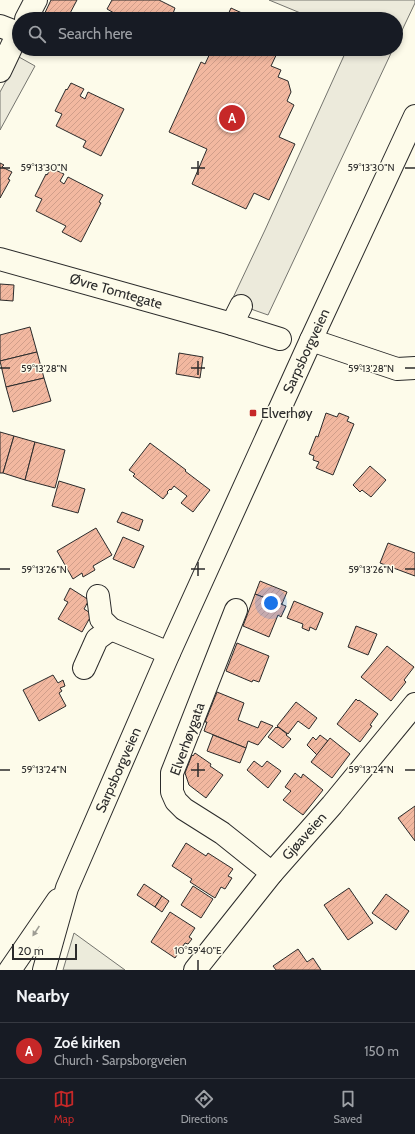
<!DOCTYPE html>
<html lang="en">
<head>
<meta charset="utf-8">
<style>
  body { margin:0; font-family:Cabin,sans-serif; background:#242831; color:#f1f3f6 }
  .scale { position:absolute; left:12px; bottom:10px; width:65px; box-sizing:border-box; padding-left:4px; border:2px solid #2b2b2b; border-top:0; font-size:11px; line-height:14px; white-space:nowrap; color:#2b2b2b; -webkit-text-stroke:3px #fdfbea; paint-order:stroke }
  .you { position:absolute; left:271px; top:603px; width:14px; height:14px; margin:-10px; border:3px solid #fff; border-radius:50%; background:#1a73e8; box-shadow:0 0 0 6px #1a73e833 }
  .badge { display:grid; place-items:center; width:26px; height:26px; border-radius:50%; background:#c62828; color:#fff; font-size:13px; font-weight:700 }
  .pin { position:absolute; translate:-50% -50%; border:2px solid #fff; box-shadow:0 1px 4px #0006 }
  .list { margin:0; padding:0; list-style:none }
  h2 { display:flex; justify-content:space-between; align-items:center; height:52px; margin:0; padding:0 16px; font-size:17px }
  h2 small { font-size:13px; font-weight:400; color:#9ea1a6 }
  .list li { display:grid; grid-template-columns:26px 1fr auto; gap:12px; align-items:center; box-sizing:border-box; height:56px; padding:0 16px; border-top:1px solid #363941 }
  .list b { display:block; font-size:15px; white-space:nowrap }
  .list p { margin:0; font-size:13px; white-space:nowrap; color:#9ea1a6 }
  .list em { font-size:13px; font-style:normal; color:#9ea1a6 }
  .icon { flex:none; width:22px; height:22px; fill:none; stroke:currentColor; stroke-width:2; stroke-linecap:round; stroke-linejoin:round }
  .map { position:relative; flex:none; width:415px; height:970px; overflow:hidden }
  .search { position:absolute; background:#171b24; box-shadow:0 2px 6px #0003; left:12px; right:12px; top:12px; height:44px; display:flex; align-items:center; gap:10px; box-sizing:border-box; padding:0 14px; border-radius:22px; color:#9ea1a6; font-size:15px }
  .sheet { height:108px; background:#171b24 }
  nav { display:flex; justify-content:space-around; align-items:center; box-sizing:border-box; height:56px; border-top:1px solid #363941; background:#171b24; font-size:11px; color:#9ea1a6 }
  nav a { display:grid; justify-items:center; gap:2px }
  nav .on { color:#c62828 }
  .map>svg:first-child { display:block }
</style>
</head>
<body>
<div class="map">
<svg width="415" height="970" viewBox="0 0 415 970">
  <defs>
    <pattern id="building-hatch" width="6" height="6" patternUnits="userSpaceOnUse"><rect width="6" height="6" fill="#f2b8a0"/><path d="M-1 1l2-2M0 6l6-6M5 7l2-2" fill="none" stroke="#d09e8a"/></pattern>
  </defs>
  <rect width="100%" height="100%" fill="#fdfbea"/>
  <polygon fill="#ecebdb" stroke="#74746e" points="74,933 125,970 63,970"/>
  <g fill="#eceadb" stroke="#74746e">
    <polygon points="269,0 415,0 415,3 396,43 396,19 315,19"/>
    <polygon points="347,49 393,49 268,315 231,302 265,230"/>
    <polygon points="19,57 35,66 0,130 0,92"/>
  </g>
  <g fill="url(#building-hatch)" stroke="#2b2b2b">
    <polygon points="51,0 77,0 67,19 42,19"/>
    <polygon points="112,0 159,0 175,8 171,19 111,19 114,13 107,9"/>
    <polygon points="231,8 255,19 226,19"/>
    <polygon points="140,49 155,49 152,55"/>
    <polygon points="212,49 279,49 271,66 281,70 278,77 288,81 291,92 287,101 294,105 279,137 295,144 269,200 254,193 246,209 192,184 207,149 169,132 201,62 205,64"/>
    <polygon points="71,83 84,89 80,96 85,99 88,92 124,109 101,156 83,147 86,141 56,126 62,114 55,111 66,89 67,90"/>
    <polygon points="0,163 4,165 2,167 12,172 8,179 10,180 0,198"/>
    <polygon points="51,168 64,174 60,181 64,184 68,177 103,195 99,202 101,203 81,242 62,232 66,226 36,211 42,199 35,196 46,174 47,175"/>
    <polygon points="0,284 14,285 13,301 0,300"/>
    <polygon points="30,327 37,352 0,361 0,335"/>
    <polygon points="37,352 44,378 6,387 0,361"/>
    <polygon points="179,353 203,357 200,378 176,374"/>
    <polygon points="44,378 51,401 13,412 6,387"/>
    <polygon points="326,413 337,417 339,413 349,417 347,421 354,424 333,475 316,468 319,462 313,460 314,456 309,454 316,436 318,437"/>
    <polygon points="0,432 14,436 3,473 0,473"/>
    <polygon points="14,436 35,442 25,480 3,473"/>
    <polygon points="35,442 65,450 55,488 25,480"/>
    <polygon points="150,443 186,470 185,471 210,490 193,512 181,503 187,496 174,486 171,490 170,489 167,492 168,493 163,499 133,476 135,474 129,470"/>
    <polygon points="370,466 386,480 371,497 362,490 360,492 353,485"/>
    <polygon points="59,481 85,489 78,513 52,506"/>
    <polygon points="122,512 143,520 139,531 117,522"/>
    <polygon points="96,528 112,555 93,566 95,570 83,577 82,573 73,579 57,551"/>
    <polygon points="123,537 144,546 134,568 113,559"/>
    <polygon points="388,543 415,553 415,576 380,563"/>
    <polygon points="260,581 287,592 282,604 255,594"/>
    <polygon points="70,588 89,600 84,609 92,614 82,632 58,619 68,602 64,600"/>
    <polygon points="255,594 286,606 281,617 278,615 269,637 243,626"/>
    <polygon points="294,601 323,613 316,630 310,627 309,631 302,628 303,624 287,618"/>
    <polygon points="356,626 377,634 368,655 348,647"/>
    <polygon points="237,643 269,656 259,682 253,680 252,682 226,671"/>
    <polygon points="387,646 414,667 404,680 406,682 391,701 361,677"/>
    <polygon points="53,675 58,683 63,680 65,686 60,688 62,691 59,693 66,706 39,721 23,690"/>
    <polygon points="217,692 244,703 238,720 258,728 261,721 273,726 258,745 248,741 246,748 204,731 207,722 205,722"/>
    <polygon points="356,699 358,701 359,700 378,714 370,725 372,726 360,742 337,724"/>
    <polygon points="296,702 317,718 309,729 298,721 288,734 277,726"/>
    <polygon points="276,727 277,728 278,727 287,734 286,735 291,739 283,748 268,737"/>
    <polygon points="213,735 246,748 240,763 207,751"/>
    <polygon points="320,735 328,741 317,755 307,745 313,737 316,740"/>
    <polygon points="330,738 350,754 332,778 311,762"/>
    <polygon points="195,753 211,764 210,766 223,775 206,798 189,785 185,773 192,755 193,756"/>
    <polygon points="254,761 262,767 267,761 281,771 268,788 247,770"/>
    <polygon points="295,773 301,778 303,774 323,790 303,815 283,800 291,791 285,787"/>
    <polygon points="415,806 415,841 398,818"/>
    <polygon points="186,843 206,856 208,853 233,869 228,876 232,878 225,889 221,887 215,898 190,882 192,879 172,866"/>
    <polygon points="144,884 162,896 155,907 137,895"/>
    <polygon points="193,886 213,899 201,918 181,905"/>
    <polygon points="349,888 373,923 348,940 324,905"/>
    <polygon points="386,894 409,911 396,930 372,913"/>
    <polygon points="162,896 169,901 162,912 155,907"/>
    <polygon points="170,912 195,928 189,937 192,939 188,944 185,943 175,958 151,942"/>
    <polygon points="298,949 307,962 313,958 321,970 276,970 273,966"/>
  </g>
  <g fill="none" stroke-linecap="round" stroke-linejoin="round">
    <g stroke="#2b2b2b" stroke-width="24">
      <g id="minor">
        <polyline points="26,19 36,0"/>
        <polyline points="0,26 18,33 0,71"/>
        <polyline points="0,259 232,324 280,339"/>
        <polyline points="232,324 241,306"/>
        <polyline points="311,340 397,369 415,368"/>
        <polyline points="98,596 101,619 111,629 169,653"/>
        <polyline points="236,610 172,773 172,792 176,801 184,809 222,833 272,873"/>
        <polyline points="84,668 97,639 111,629"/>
        <polyline points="195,970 272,873 332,805 415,704"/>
      </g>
    </g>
    <g stroke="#2b2b2b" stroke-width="24">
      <g id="highway">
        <polyline points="10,970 58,900"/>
        <polyline points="44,970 67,888 169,653 311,340 415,116"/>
      </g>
    </g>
    <use href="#minor" stroke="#fdfbea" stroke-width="22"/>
    <use href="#highway" stroke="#fdfbea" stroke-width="22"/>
  </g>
  <defs><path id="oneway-solid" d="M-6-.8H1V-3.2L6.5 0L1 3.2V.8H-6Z"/></defs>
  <use fill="#9e9d94" href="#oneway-solid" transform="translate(36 931) rotate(124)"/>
  <path fill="none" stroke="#2b2b2b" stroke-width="1.5" d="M198,161v14M0,168h10M191,168h14M405,168h10M198,361v14M0,368h10M191,368h14M405,368h10M198,562v14M0,569h10M191,569h14M405,569h10M198,763v14M0,770h10M191,770h14M405,770h10M198,960v10"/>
  <rect fill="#c62828" stroke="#fdfbea" stroke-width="1.5" x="249" y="409" width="8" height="8" rx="2"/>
  <g text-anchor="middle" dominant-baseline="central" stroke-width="3" stroke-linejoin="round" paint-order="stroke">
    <g font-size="14" fill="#2b2b2b" stroke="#fdfbea">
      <text transform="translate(116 291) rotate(16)">Øvre Tomtegate</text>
      <text transform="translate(306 351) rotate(-65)">Sarpsborgveien</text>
      <text transform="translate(187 739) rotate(-70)">Elverhøygata</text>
      <text transform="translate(118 770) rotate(-66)">Sarpsborgveien</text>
      <text transform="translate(304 836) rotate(-48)">Gjøaveien</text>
    </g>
    <g font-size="14" fill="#2b2b2b" stroke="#fdfbea" text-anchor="start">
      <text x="261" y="413">Elverhøy</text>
    </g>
  </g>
  <g font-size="10" text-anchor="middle" fill="#2b2b2b" stroke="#fdfbea" stroke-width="3" stroke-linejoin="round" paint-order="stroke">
    <text x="44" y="171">59°13'30"N</text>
    <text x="371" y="171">59°13'30"N</text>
    <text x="44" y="372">59°13'28"N</text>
    <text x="371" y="372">59°13'28"N</text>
    <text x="44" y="573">59°13'26"N</text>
    <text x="371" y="573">59°13'26"N</text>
    <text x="44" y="773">59°13'24"N</text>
    <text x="371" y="773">59°13'24"N</text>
    <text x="198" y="954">10°59'40"E</text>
  </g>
</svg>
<div class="scale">20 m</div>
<div class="you"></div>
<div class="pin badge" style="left:232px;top:118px">A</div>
<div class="search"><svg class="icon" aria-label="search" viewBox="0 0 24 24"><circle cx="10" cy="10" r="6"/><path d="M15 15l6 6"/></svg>Search here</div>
</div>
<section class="sheet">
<h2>Nearby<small></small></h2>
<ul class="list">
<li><span class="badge">A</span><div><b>Zoé kirken</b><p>Church · Sarpsborgveien</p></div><em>150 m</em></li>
</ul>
</section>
<nav>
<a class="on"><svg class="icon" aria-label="map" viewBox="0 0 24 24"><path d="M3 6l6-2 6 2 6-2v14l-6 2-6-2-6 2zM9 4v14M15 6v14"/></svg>Map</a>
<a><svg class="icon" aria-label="directions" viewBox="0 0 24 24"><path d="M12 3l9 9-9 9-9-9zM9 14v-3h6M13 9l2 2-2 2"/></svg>Directions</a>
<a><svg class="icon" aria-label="saved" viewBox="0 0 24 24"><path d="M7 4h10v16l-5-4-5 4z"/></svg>Saved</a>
</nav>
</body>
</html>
